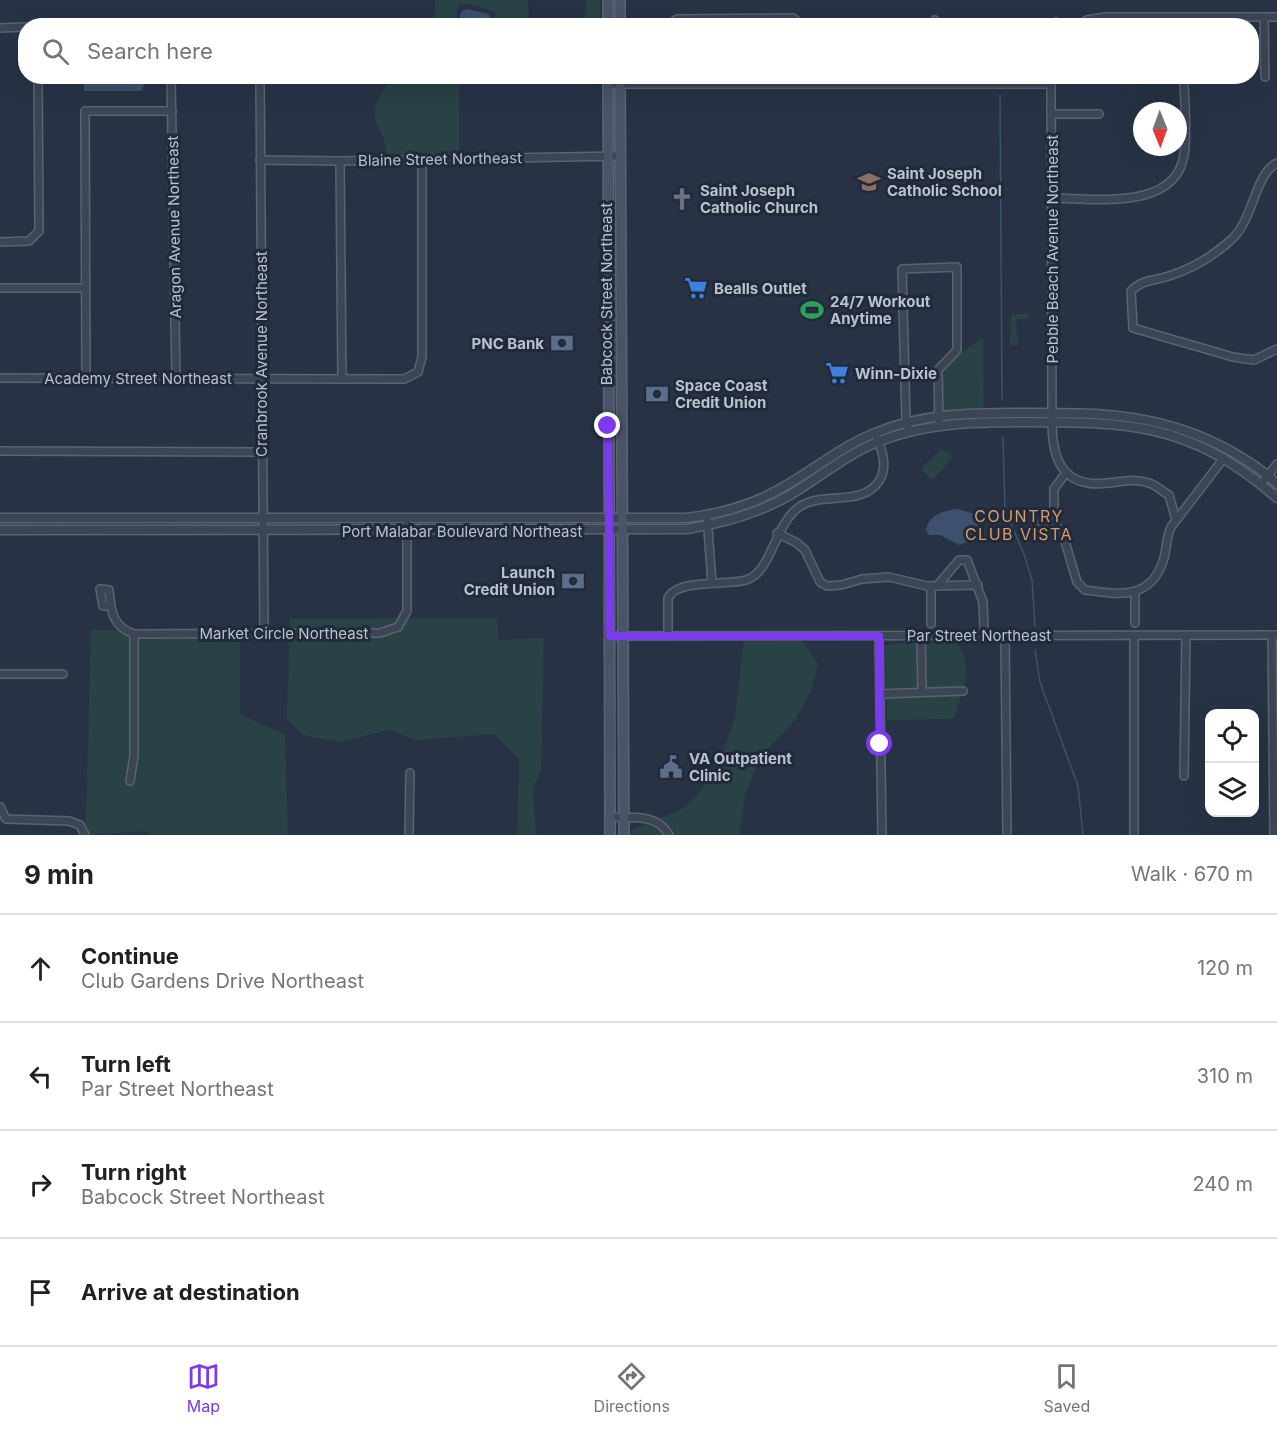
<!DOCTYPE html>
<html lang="en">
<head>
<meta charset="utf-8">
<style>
  body { margin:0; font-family:Inter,sans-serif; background:#f2f2f2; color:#202124 }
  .controls { position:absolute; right:18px; bottom:18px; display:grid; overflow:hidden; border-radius:12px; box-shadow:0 6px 24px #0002 }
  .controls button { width:54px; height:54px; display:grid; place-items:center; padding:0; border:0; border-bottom:2px solid #e0e0e0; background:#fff; color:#202124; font:30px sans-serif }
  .compass { position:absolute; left:1133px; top:102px; width:54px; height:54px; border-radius:50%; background:#fff; box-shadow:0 6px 24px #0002; rotate:179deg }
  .stop { position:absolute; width:18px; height:18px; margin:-14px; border:4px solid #7c3aed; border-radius:50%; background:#fff }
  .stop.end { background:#7c3aed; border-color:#fff; box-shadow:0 2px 6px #0008 }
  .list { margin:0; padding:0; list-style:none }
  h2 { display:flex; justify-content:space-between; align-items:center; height:78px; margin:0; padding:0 24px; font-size:26px }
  h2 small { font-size:20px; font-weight:400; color:#757577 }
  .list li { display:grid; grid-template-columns:39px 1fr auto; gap:18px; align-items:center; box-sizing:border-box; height:108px; padding:0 24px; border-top:2px solid #e0e0e0 }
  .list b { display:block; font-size:22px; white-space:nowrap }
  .list p { margin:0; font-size:20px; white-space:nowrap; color:#757577 }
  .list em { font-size:20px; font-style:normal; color:#757577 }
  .icon { flex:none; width:33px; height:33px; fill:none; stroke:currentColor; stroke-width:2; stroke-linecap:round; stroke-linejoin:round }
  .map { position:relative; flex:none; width:1277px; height:835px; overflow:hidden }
  .search { position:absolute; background:#fff; box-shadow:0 6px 24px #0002; left:18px; right:18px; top:18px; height:66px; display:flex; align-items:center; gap:15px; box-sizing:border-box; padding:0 21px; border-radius:24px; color:#757577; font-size:22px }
  .sheet { height:510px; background:#fff }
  nav { display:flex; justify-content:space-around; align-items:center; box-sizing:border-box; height:84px; border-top:2px solid #e0e0e0; background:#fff; font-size:16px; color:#757577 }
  nav a { display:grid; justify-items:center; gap:3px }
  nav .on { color:#7c3aed }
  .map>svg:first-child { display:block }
</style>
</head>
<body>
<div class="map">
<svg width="1277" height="835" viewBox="0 0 1277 835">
  <rect width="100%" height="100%" fill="#273345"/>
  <g fill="#294245">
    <polygon points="435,0 528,0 529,25 496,25 495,12 470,4 458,5 456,25 434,25"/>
    <polygon points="586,0 600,0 600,25 585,25"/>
    <path d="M388,77h71v77h-73c0,-21 -8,-22 -11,-36 -3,-17 12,-27 13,-41z"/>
    <polygon points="1014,314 1029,314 1028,319 1016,319 1018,345 1010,345 1011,317"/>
    <path d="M983,338l1,71 -44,2c0,-46 6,-48 43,-73z"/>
    <polygon points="941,448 953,457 934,479 930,479 921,469"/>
    <polygon points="497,618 498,640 544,638 541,771 533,787 536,835 518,835 519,759 494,734 416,740 390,730 338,742 303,735 287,718 290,619"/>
    <polygon points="223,627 240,627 240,714 285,735 288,835 149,835 147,831 88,835 86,822 91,630 192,630 222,633"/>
    <polygon points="744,639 802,640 818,664 811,691 795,720 761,756 745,794 739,835 630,835 630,831 682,809 697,796 717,767 735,719"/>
    <path d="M955,640c21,30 8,47 -1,79l-67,1 -2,-75z"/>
  </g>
  <g fill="#3d506e">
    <polygon points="466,9 489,14 493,25 458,25 461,12"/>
    <polygon points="83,77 137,77 146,79 142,91 84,91"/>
    <path d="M957,509l18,5 10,21 -26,10 -19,-10h-11l-3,-4c2,-16 17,-20 31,-22z"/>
    <circle cx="1039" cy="529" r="10"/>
  </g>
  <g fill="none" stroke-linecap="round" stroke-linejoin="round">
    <g stroke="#3d506e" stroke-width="1.5">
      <polyline points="1000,95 1002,400"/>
      <polyline points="1003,437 1005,510 1024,554 1032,580 1035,626"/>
      <polyline points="1035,650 1040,682 1078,786 1083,835"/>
    </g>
    <g stroke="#5b6371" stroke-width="10">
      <g id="minor">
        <polyline points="1264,17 1265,77"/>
        <polyline points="935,20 935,26"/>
        <polyline points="1056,22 1060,26"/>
        <polyline points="145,26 165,26"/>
        <polyline points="668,26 677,19 793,18 803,26"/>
        <polyline points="1078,26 1087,20 1105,17 1277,17"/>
        <polyline points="0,28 26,27"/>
        <polyline points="171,76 176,377"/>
        <polyline points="260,76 264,632"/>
        <path d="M1051,76l1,346c0,27 5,56 36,61 18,4 41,-7 61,0 7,2 14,9 20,12l7,25"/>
        <polyline points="608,84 1051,84"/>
        <polyline points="1052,114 1099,114"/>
        <polyline points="260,160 340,161 621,156"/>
        <polyline points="340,161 342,379"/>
        <path d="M1277,163c-22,11 -23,54 -44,75 -18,17 -39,30 -64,38 -15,5 -26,3 -38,15l2,37 100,29 21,3 23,-11"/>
        <path d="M1052,198c40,0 123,14 132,-43 4,-25 0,-53 0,-79"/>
        <polyline points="0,242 29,241 39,231 38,76"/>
        <polyline points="0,288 85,288"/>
        <polyline points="0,378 404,379 418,372 422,357 422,160"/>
        <polyline points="86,378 85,111 172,111"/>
        <polyline points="909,432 906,421 902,269 957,267 957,350 938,370 939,425"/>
        <polyline points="0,451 262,452"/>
        <path d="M1065,474l-11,15v33l10,16 13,44 8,8c35,5 67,10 79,-32 3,-11 2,-20 7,-31l53,-69"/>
        <polyline points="1261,484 1277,464"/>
        <polyline points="707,516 712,583"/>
        <polyline points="777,533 797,543 805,550 820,582 827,586 841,585 862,579 889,577 927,586 978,585"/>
        <polyline points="931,586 931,624"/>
        <polyline points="937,586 959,560 967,560 983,602 984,628"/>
        <path d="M110,606h-7l-3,-17 9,1c2,22 3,36 25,44l246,-1 18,-6 9,-16v-93"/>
        <polyline points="1135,623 1135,594"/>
        <path d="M668,631v-33c10,-20 59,-12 78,-18 26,-8 28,-55 53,-73 23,-16 64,0 80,-26 10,-15 2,-34 -4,-48"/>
        <polyline points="1005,635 1007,835"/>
        <polyline points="1134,635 1134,835"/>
        <polyline points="1272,635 1274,835"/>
        <polyline points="610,636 1277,635"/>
        <polyline points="879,636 882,835"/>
        <polyline points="921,636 922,692"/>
        <polyline points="0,674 63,674"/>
        <polyline points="880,694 963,691"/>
        <polyline points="1184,776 1186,635"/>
        <polyline points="130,781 134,756 134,634"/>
        <polyline points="0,807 6,819 69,821 80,825 85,835"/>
        <path d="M610,817c22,1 47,-4 59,18"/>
        <polyline points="409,835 410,773"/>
      </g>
    </g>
    <g stroke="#5b6371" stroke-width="11">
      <g id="tertiary">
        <path d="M0,518h686c35,-4 69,-14 99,-32 30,-17 57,-40 90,-53 48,-20 95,-20 147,-20 77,0 137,-1 207,37 17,10 34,20 48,34"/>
        <path d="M0,530l687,-1c36,-6 72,-16 103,-34 30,-18 57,-41 90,-54 46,-18 94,-19 143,-19 108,0 168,1 254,76"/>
      </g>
    </g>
    <g stroke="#5b6371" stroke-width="12">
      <g id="secondary">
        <polyline points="608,0 608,26"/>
        <polyline points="620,0 620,26"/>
        <polyline points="608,76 610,835"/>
        <polyline points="620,76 624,835"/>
      </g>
    </g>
    <use href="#minor" stroke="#3c4554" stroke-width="7"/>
    <use href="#tertiary" stroke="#3c4554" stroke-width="8"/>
    <use href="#secondary" stroke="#4a5467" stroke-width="9"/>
  </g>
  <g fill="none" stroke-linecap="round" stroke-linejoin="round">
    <polyline stroke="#7c3aed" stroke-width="8" points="608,426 610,636 879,636 880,744"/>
  </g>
  <defs>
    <g id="school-bare" transform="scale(1.8)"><path d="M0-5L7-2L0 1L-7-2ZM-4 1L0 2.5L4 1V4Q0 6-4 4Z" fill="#8d6e63" stroke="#202a3a" stroke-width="2.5" paint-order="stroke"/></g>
    <g id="church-bare" transform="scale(1.8)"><path d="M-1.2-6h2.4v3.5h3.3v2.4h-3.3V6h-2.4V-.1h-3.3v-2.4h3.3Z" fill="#6b7280" stroke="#202a3a" stroke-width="2.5" paint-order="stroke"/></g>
    <g id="supermarket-bare" transform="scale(1.8)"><path d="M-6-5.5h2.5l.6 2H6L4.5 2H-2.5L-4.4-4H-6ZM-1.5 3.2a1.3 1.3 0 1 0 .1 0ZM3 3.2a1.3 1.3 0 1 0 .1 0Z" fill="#3f7fe0" stroke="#202a3a" stroke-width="2.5" paint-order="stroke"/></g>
    <g id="stadium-bare" transform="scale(1.8)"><path d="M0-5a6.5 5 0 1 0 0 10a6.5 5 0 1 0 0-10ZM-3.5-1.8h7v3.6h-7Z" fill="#2e9e5b" stroke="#202a3a" stroke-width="2.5" paint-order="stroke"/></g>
    <g id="bank-bare" transform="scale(1.8)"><path d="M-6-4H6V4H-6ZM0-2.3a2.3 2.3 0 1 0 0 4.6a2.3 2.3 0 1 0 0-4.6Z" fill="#5c6f8a" stroke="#202a3a" stroke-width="2.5" paint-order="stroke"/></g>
    <g id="civic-bare" transform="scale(1.8)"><path d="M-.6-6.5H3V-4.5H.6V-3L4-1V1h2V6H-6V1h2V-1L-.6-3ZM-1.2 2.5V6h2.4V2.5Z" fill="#5c6f8a" stroke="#202a3a" stroke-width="2.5" paint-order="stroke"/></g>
  </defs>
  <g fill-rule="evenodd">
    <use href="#school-bare" x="869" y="182"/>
    <use href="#church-bare" x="682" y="199"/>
    <use href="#supermarket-bare" x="696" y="288"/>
    <use href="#stadium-bare" x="812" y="310"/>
    <use href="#bank-bare" x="562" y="343"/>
    <use href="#supermarket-bare" x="837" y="373"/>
    <use href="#bank-bare" x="657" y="394"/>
    <use href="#bank-bare" x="573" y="581"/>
    <use href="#civic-bare" x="671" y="767"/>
  </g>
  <g text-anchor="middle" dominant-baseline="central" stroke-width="6" stroke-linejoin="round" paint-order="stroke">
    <g font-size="15" fill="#bac1cd" stroke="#202a3a">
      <text transform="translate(440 159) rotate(-1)">Blaine Street Northeast</text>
      <text transform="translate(174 227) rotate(-91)">Aragon Avenue Northeast</text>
      <text transform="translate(1052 249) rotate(-90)">Pebble Beach Avenue Northeast</text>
      <text transform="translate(606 294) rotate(-90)">Babcock Street Northeast</text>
      <text transform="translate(261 354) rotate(-90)">Cranbrook Avenue Northeast</text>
      <text x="138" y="378">Academy Street Northeast</text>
      <text x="462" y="531">Port Malabar Boulevard Northeast</text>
      <text x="284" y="633">Market Circle Northeast</text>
      <text x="979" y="635">Par Street Northeast</text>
    </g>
    <g font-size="15" font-weight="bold" fill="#bac1cd" stroke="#202a3a" text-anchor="start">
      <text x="887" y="173">Saint Joseph<tspan x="887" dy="17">Catholic School</tspan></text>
      <text x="700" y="190">Saint Joseph<tspan x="700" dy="17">Catholic Church</tspan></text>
      <text x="714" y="288">Bealls Outlet</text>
      <text x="830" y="301">24/7 Workout<tspan x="830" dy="17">Anytime</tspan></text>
      <text x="544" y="343" text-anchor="end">PNC Bank</text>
      <text x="855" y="373">Winn-Dixie</text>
      <text x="675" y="385">Space Coast<tspan x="675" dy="17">Credit Union</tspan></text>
      <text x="555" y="572" text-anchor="end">Launch<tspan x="555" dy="17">Credit Union</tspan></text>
      <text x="689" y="758">VA Outpatient<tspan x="689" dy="17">Clinic</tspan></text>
    </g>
    <g font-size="16" letter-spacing="1.5" fill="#d89c6a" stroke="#202a3a">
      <text x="1019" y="516">COUNTRY<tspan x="1019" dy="18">CLUB VISTA</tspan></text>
    </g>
  </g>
</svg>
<div class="controls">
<button><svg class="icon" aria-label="locate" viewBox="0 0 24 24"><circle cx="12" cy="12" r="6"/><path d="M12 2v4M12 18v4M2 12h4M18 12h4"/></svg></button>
<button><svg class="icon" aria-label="layers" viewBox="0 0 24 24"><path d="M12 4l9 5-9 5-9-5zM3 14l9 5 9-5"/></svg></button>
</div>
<svg class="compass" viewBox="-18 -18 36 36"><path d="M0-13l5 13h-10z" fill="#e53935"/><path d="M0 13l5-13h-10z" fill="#757577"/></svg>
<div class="stop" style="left:880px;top:744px"></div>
<div class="stop end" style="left:608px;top:426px"></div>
<div class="search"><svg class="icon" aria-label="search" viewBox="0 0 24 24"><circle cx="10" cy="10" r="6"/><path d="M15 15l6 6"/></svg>Search here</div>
</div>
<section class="sheet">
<h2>9 min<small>Walk · 670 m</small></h2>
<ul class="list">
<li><svg class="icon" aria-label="ahead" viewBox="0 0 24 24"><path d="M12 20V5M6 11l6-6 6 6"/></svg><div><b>Continue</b><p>Club Gardens Drive Northeast</p></div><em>120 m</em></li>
<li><svg class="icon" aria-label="left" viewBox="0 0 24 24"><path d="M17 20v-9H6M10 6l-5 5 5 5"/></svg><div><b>Turn left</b><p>Par Street Northeast</p></div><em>310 m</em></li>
<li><svg class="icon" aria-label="right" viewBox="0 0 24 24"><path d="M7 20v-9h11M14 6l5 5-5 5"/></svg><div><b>Turn right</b><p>Babcock Street Northeast</p></div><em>240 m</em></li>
<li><svg class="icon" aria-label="arrive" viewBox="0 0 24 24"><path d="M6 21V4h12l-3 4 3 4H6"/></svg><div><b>Arrive at destination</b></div></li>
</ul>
</section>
<nav>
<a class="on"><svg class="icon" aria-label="map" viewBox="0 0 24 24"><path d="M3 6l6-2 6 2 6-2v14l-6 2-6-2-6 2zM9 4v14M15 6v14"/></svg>Map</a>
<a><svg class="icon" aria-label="directions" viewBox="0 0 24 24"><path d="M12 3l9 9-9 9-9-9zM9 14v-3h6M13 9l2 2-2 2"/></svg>Directions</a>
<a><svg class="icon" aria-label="saved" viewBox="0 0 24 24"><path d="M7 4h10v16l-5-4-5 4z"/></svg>Saved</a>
</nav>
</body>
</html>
